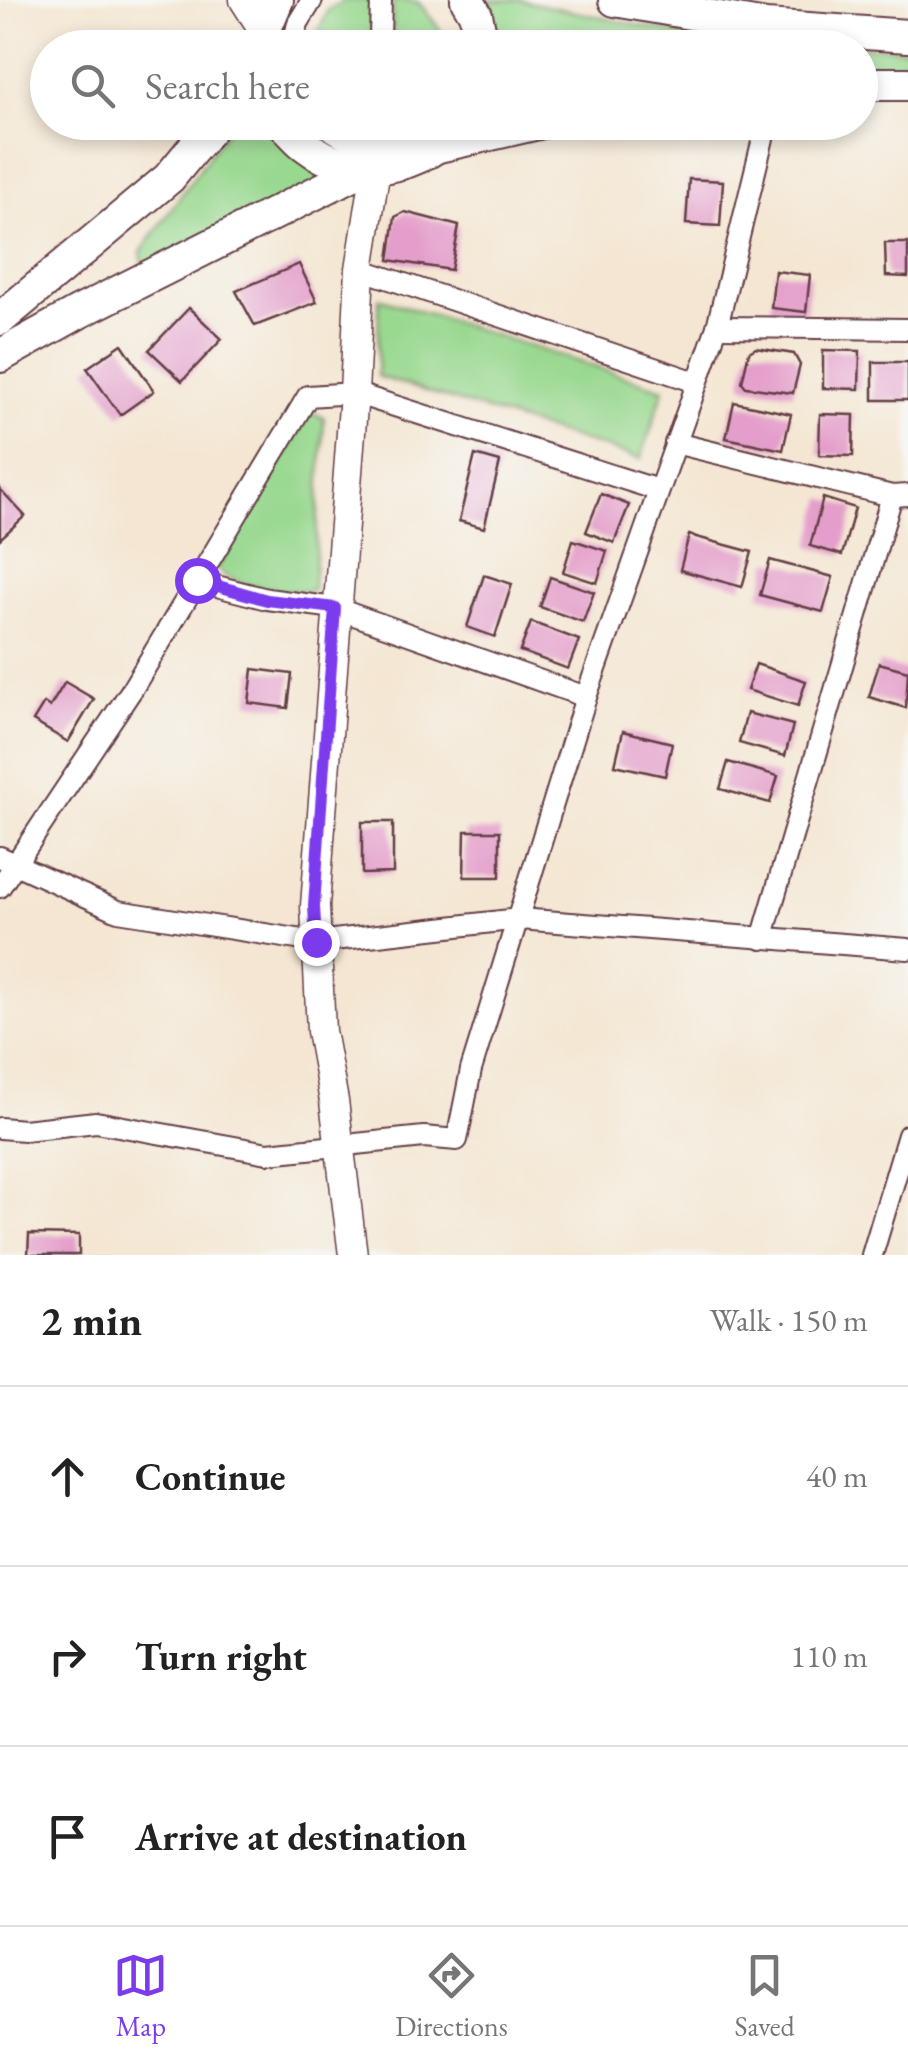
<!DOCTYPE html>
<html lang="en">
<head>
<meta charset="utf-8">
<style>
  body { margin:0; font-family:"EB Garamond",serif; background:#f2f2f2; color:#222 }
  .stop { position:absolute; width:30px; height:30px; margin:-22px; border:8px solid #7c3aed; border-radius:50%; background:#fff }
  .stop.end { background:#7c3aed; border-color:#fff; box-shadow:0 2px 10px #0008 }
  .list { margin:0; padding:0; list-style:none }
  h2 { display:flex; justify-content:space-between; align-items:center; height:130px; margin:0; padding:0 40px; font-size:42px }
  h2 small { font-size:32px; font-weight:400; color:#767676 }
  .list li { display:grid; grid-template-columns:65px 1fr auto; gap:30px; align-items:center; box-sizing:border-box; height:180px; padding:0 40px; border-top:2px solid #e0e0e0 }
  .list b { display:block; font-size:38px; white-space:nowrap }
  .list em { font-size:32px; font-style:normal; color:#767676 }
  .icon { flex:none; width:55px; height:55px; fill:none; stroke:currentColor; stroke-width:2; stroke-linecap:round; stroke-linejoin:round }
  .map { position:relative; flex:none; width:908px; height:1255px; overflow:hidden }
  .search { position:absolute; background:#fff; box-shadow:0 5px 15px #0003; left:30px; right:30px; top:30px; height:110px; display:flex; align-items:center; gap:25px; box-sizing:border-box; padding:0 35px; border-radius:55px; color:#767676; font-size:38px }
  .sheet { height:670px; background:#fff }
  nav { display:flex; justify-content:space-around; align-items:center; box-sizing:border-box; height:140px; border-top:2px solid #e0e0e0; background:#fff; font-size:28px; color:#767676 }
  nav a { display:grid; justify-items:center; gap:5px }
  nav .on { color:#7c3aed }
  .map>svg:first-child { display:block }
</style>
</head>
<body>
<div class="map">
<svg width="908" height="1255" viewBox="0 0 908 1255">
  <rect width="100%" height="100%" fill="#f6f6f2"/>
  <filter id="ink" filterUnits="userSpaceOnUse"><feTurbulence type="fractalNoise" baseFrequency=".01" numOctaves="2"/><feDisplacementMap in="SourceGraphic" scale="20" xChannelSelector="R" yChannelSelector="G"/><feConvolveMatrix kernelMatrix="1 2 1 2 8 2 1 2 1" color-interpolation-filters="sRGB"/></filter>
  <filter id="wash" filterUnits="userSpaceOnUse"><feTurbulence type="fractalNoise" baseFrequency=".0048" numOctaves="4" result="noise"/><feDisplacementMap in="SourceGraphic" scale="40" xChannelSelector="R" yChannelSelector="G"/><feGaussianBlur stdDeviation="2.25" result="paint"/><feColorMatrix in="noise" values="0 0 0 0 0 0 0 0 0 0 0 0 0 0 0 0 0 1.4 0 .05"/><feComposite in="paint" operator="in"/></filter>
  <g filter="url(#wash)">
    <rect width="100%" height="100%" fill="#f4e6d2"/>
    <g fill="#98d88f" stroke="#717c5d" stroke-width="2.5">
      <polygon points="345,0 373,0 370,47 313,44 328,10"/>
      <polygon points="393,0 418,2 443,33 447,47 392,47"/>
      <polygon points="489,0 519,0 694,37 908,49 908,72 861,72 860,48 502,47"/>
      <polygon points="232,123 270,123 332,177 143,267 141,252"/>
      <polygon points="379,298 664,389 641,459 377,376"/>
      <path d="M311,412l13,6 -11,172c-25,3 -79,-3 -96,-21z"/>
    </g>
    <g id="blocks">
      <g fill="#e49ecb">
        <polygon points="689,179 723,181 720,226 686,224"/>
        <polygon points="405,212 459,226 451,270 389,260 395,217"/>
        <polygon points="885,243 908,243 908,277 886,276"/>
        <polygon points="299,264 317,302 255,326 236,291"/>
        <polygon points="775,271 810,275 806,312 771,308"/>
        <polygon points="189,308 222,339 182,381 149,350"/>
        <polygon points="122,344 154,391 120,415 87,368"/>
        <polygon points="756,348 794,354 800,365 793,393 746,387 742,382 749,352"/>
        <polygon points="823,350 860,351 859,389 823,388"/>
        <rect x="873" y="362" width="35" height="38"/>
        <polygon points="734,402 791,414 783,450 726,438"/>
        <polygon points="820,414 854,415 853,456 819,455"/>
        <polygon points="475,455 500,462 484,528 459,521"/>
        <polygon points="0,489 25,516 0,539"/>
        <polygon points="601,494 629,505 614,543 586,532"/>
        <polygon points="823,498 855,508 842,555 810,546"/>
        <polygon points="689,535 752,552 742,587 680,570"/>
        <polygon points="573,540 607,551 597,583 563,572"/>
        <polygon points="770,560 833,577 823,612 760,595"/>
        <polygon points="484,575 512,584 495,637 467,627"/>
        <polygon points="550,577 594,592 583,622 540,607"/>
        <polygon points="531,622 579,640 568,669 520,651"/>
        <polygon points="879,663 908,671 906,708 869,697"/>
        <polygon points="756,664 806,681 798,706 747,690"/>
        <polygon points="253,669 292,674 288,708 249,703"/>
        <polygon points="65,682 94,699 68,742 33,721 44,703 50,707"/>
        <polygon points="747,713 793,725 785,756 739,743"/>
        <polygon points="623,731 672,743 665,776 615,765"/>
        <polygon points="728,762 778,776 770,803 720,789"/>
        <polygon points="362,822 393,822 393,873 362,874"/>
        <polygon points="465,831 500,831 500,877 464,877"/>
        <polygon points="29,1234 79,1235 79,1255 28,1255"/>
      </g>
    </g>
  </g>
  <g filter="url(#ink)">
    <use href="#blocks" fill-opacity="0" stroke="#643d44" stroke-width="2.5"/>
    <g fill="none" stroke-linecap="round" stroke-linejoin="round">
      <g stroke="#643d44" stroke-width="24">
        <g id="street">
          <polyline points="380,38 381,0"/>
          <polyline points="292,48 298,23 312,0"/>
          <path d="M322,122c35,34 82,26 118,0"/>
          <polyline points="375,156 377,122"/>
          <polyline points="360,269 696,382"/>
          <polyline points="717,327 908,329"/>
          <polyline points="675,443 892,496 908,495"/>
          <polyline points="197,581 267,599 335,608 586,697"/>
          <polyline points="0,857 118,911 316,942 519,919 908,949"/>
          <polyline points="0,887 131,691 308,396 354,393 658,490"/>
          <polyline points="762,939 892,496"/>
          <polyline points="0,1128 24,1130 96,1122 268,1153 424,1137 457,1140 471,1070 586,697 717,327 767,122"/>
          <polyline points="872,1255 908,1135"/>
        </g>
      </g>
      <g stroke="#643d44" stroke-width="31">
        <g id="secondary">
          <polyline points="244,0 264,31"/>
          <polyline points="353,1255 334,1101 321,1031 315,906 354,393 360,269 376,168"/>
        </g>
      </g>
      <g stroke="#643d44" stroke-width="36">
        <g id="primary">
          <polyline points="467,0 476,15 483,48"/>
          <polyline points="615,0 766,26 908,36"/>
          <polyline points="262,48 264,31 277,0"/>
          <polyline points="860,84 908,84"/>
          <path d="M282,122c8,8 15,17 23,23 49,39 120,25 157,-23"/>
          <polyline points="439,146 543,122"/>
          <polyline points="0,319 169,178 215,122"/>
          <polyline points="0,356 79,312 365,168"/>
        </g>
      </g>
      <use href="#street" stroke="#fff" stroke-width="20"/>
      <use href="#secondary" stroke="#fff" stroke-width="28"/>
      <use href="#primary" stroke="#fff" stroke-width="32"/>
    </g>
  </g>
  <g fill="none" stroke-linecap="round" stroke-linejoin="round" filter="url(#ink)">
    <polyline stroke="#7c3aed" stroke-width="12" points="197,580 267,600 335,608 314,906 316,942"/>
  </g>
</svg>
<div class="stop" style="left:197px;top:580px"></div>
<div class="stop end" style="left:316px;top:942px"></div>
<div class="search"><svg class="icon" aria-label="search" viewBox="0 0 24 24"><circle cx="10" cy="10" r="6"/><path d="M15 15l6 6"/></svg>Search here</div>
</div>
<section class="sheet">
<h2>2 min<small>Walk · 150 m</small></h2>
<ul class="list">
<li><svg class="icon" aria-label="ahead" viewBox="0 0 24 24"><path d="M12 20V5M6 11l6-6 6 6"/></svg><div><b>Continue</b></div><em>40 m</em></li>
<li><svg class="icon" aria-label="right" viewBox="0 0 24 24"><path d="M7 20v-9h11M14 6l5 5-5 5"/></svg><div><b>Turn right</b></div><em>110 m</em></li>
<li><svg class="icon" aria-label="arrive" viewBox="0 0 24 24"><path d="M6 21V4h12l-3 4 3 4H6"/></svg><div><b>Arrive at destination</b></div></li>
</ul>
</section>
<nav>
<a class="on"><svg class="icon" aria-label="map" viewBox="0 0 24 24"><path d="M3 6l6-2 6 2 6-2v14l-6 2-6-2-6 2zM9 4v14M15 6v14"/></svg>Map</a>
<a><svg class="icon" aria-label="directions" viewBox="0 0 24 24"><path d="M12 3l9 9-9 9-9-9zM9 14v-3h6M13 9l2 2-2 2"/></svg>Directions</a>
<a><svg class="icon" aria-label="saved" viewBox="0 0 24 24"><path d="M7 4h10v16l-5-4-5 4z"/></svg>Saved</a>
</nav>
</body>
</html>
